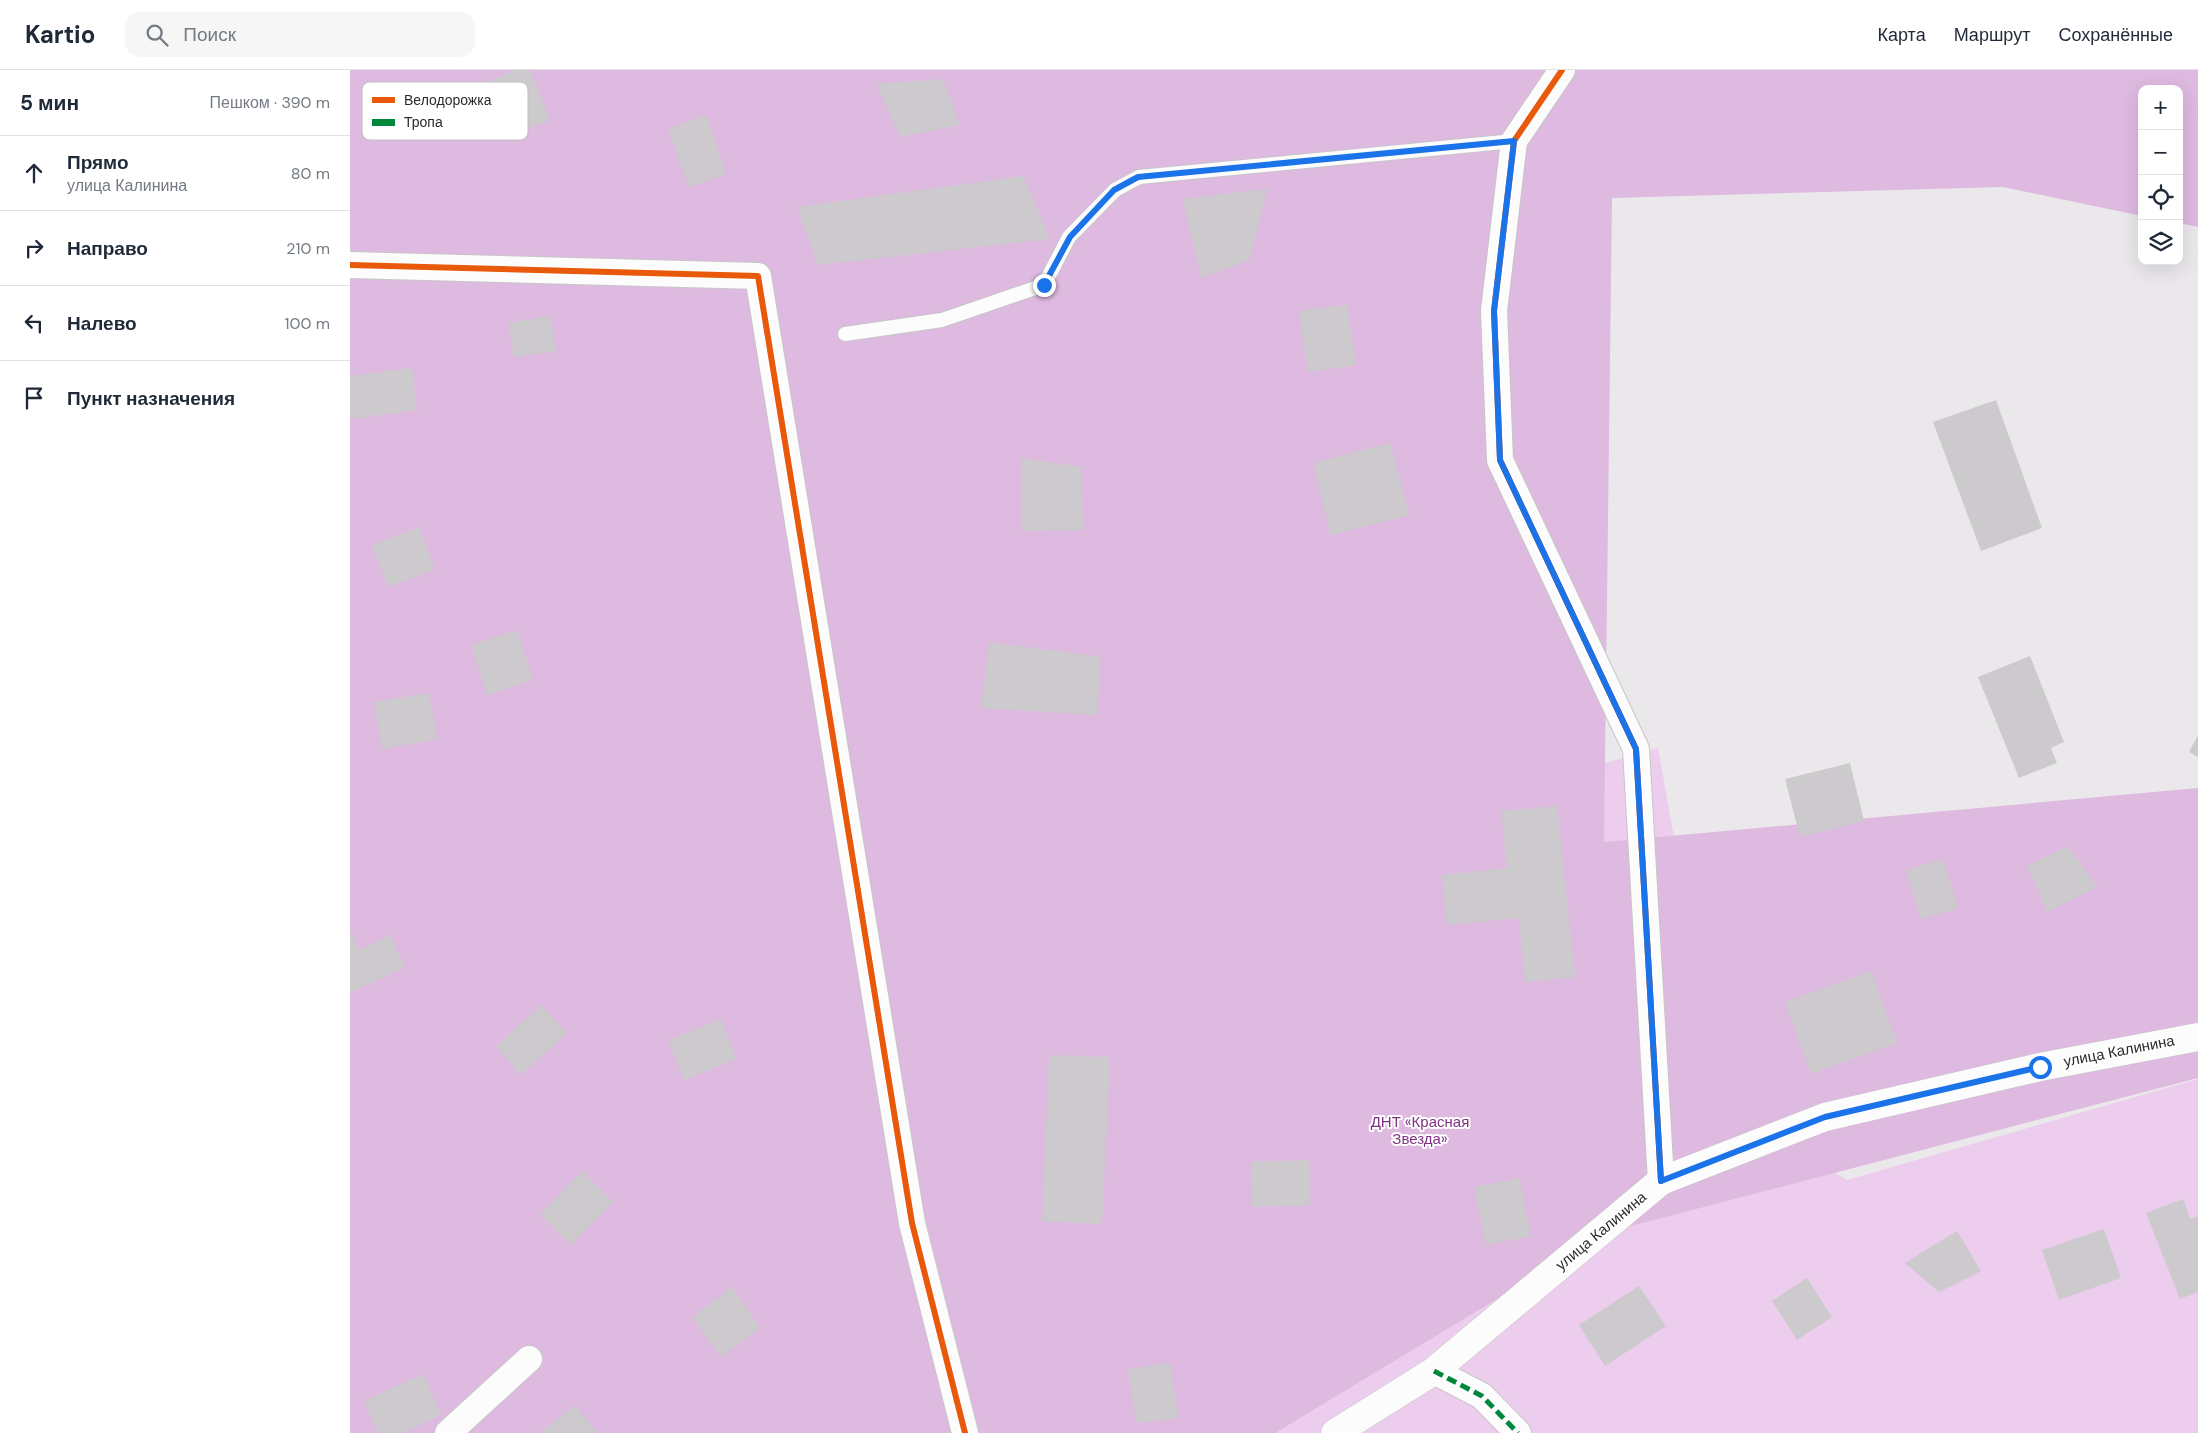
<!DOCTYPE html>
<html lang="ru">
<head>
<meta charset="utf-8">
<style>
  body { margin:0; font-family:"DM Sans",sans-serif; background:#f6f6f7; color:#1f2937 }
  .controls { position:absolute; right:15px; top:15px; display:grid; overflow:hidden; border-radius:10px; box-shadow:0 5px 20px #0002 }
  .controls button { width:45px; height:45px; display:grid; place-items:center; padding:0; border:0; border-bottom:1px solid #e0e1e3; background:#fff; color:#1f2937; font:25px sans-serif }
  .stop { position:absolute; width:15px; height:15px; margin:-11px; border:4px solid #1a73e8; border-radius:50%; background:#fff }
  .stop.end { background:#1a73e8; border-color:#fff; box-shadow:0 1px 5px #0008 }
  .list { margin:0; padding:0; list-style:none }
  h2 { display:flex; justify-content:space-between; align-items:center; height:65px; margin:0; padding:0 20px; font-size:21px }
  h2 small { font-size:16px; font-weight:400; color:#747a83 }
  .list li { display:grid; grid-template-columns:32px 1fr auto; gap:15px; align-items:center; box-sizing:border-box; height:75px; padding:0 20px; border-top:1px solid #e0e1e3 }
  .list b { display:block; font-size:19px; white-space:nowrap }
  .list p { margin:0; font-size:16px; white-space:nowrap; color:#747a83 }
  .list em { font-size:16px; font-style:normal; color:#747a83 }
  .icon { flex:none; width:28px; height:28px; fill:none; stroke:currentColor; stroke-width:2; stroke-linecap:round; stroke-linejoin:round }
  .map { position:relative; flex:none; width:1848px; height:1363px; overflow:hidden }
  header { display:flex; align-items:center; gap:30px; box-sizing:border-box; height:70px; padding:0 25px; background:#fff; border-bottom:1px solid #e0e1e3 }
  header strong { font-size:24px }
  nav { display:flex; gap:28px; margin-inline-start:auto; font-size:18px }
  .search { width:350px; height:45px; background:#f6f6f7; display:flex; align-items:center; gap:12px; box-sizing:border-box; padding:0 18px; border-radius:15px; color:#747a83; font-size:19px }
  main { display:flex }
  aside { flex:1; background:#fff }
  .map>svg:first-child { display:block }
</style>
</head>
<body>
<header>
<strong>Kartio</strong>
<div class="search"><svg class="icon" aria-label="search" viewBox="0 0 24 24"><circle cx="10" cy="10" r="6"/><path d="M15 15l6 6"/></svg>Поиск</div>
<nav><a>Карта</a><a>Маршрут</a><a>Сохранённые</a></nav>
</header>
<main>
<aside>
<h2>5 мин<small>Пешком · 390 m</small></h2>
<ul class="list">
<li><svg class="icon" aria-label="ahead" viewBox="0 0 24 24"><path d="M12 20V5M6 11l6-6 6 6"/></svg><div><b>Прямо</b><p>улица Калинина</p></div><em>80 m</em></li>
<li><svg class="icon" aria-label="right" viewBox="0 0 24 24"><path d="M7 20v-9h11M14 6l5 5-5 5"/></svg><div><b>Направо</b></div><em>210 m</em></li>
<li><svg class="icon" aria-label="left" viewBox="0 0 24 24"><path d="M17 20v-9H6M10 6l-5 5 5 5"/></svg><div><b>Налево</b></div><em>100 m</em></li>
<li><svg class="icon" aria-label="arrive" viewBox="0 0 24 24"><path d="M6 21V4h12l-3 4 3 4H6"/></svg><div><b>Пункт назначения</b></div></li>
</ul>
</aside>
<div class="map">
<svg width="1848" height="1363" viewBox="0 0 1848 1363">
  <rect width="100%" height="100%" fill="#ebe8eb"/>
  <polygon fill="#edcdee" points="0,240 490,912 1308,678 1372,1036 1497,1110 1848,1009 1848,1363 0,1363"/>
  <polygon fill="#deb9e0" points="0,0 1848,0 1848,157 1829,153 1829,19 1792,19 1792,146 1653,117 1262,128 1254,772 1848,718 1848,1008 1258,1162 925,1363 0,1363"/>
  <g fill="#cccacc">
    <polygon points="166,0 180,0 200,50 160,65 139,11"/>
    <polygon points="593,9 610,55 550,67 526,14"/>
    <polygon points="356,45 376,104 339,117 318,59"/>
    <polygon points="673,106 700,169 468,195 447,137"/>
    <polygon points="917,119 899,190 851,208 833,129"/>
    <polygon points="997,235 1006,295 958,302 949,241"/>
    <polygon points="200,246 206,281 164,287 158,253"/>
    <polygon points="62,298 67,340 0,349 0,306"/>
    <polygon points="1646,330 1692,458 1631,481 1583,352"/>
    <polygon points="1040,373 1059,445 981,465 963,393"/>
    <polygon points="672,388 731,397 733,460 672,461"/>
    <polygon points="69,457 85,499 38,517 22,475"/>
    <polygon points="167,560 183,610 137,625 121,575"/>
    <polygon points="639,572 751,587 747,645 631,638"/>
    <polygon points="1680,586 1714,672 1701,678 1707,693 1669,708 1628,607"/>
    <polygon points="79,623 87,669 32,679 24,632"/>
    <polygon points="1848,665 1848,687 1839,682"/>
    <polygon points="1500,693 1514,751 1450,767 1435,709"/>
    <polygon points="1207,736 1225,907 1175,912 1169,848 1097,855 1092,805 1157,798 1151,741"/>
    <polygon points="1718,776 1747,817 1697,842 1677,796"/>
    <polygon points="1593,789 1608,838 1571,849 1556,800"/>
    <polygon points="0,861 9,880 40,865 55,897 0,923"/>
    <polygon points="1521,901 1547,973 1461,1004 1435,932"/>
    <polygon points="191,935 217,963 171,1005 146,976"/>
    <polygon points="371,949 386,989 334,1010 318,970"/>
    <polygon points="699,985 760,987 752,1154 692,1151"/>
    <polygon points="959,1090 960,1135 902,1137 901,1092"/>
    <polygon points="232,1101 263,1132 221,1175 190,1144"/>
    <polygon points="1169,1108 1181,1166 1136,1175 1124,1117"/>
    <polygon points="1833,1129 1840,1149 1848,1146 1848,1222 1830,1229 1796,1143"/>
    <polygon points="1754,1159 1771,1208 1709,1230 1692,1180"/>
    <polygon points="1607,1161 1631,1201 1589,1222 1555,1193"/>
    <polygon points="1457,1208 1482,1247 1447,1270 1422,1231"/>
    <polygon points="1289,1216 1316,1256 1255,1296 1229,1255"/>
    <polygon points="382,1217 410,1258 371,1287 342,1247"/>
    <polygon points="820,1293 828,1348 786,1353 778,1299"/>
    <polygon points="73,1304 91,1345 52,1363 28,1363 14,1331"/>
    <polygon points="225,1335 248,1363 190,1363"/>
  </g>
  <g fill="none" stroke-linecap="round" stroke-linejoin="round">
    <g stroke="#c8c5c8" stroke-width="16">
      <polyline id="service" points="495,264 592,250 694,215 719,167 765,120 789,107 1164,71"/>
    </g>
    <g stroke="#c8c5c8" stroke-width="28">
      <g id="minor">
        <polyline points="1212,0 1164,71 1144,241 1150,390 1286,679 1311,1111"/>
        <polyline points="0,195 408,206 562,1153 615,1363"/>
        <polyline points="1084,1301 1132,1326 1168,1363"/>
        <polyline points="98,1363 179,1289"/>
      </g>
    </g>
    <g stroke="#c8c5c8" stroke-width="29">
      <polyline id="secondary" points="985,1363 1084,1301 1311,1111 1475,1047 1690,997 1848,967"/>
    </g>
    <use href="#service" stroke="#fcfcfc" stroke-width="14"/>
    <use href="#minor" stroke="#fcfcfc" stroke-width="26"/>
    <use href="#secondary" stroke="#fcfcfc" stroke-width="28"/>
    <polyline stroke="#00873e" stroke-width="5" stroke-dasharray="10 5" stroke-linecap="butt" points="1084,1301 1132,1326 1168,1363"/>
    <g stroke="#fff" stroke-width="9">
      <g id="cycleway">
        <polyline points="1212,0 1164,71 1144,241 1150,390 1286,679 1311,1111"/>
        <polyline points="0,195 408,206 562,1153 615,1363"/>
      </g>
    </g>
    <use href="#cycleway" stroke="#e8590c" stroke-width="6"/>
  </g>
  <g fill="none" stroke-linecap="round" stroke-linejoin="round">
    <polyline stroke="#1a73e8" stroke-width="6" points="694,215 720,167 764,120 788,107 1164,71 1144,241 1150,390 1286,679 1311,1111 1475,1047 1690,997"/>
  </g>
  <g text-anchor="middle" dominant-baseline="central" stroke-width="4" stroke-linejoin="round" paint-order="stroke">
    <g font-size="15" fill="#2c2a2c" stroke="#fff">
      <text transform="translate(1769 981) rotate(-11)">улица Калинина</text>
      <text transform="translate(1251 1161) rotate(-40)">улица Калинина</text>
    </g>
    <g font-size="15" fill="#7f3184" stroke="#fff">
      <text x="1070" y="1052">ДНТ «Красная<tspan x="1070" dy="17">Звезда»</tspan></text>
    </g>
  </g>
  <rect x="12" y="12" width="166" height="58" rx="8" fill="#fff" stroke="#c0bfc0" stroke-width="1"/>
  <rect x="22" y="27" width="23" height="6" fill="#e8590c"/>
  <rect x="22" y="49" width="23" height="7" fill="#00873e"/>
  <g font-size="14" fill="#2c2a2c">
    <text x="54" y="35">Велодорожка</text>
    <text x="54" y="57">Тропа</text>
  </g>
</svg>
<div class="controls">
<button>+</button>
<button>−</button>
<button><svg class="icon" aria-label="locate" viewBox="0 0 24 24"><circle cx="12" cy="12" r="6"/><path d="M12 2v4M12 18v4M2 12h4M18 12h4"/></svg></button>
<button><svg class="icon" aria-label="layers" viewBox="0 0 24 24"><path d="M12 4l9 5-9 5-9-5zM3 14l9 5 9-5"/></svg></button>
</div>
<div class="stop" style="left:1690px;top:997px"></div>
<div class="stop end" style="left:694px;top:215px"></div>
</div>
</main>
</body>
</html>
